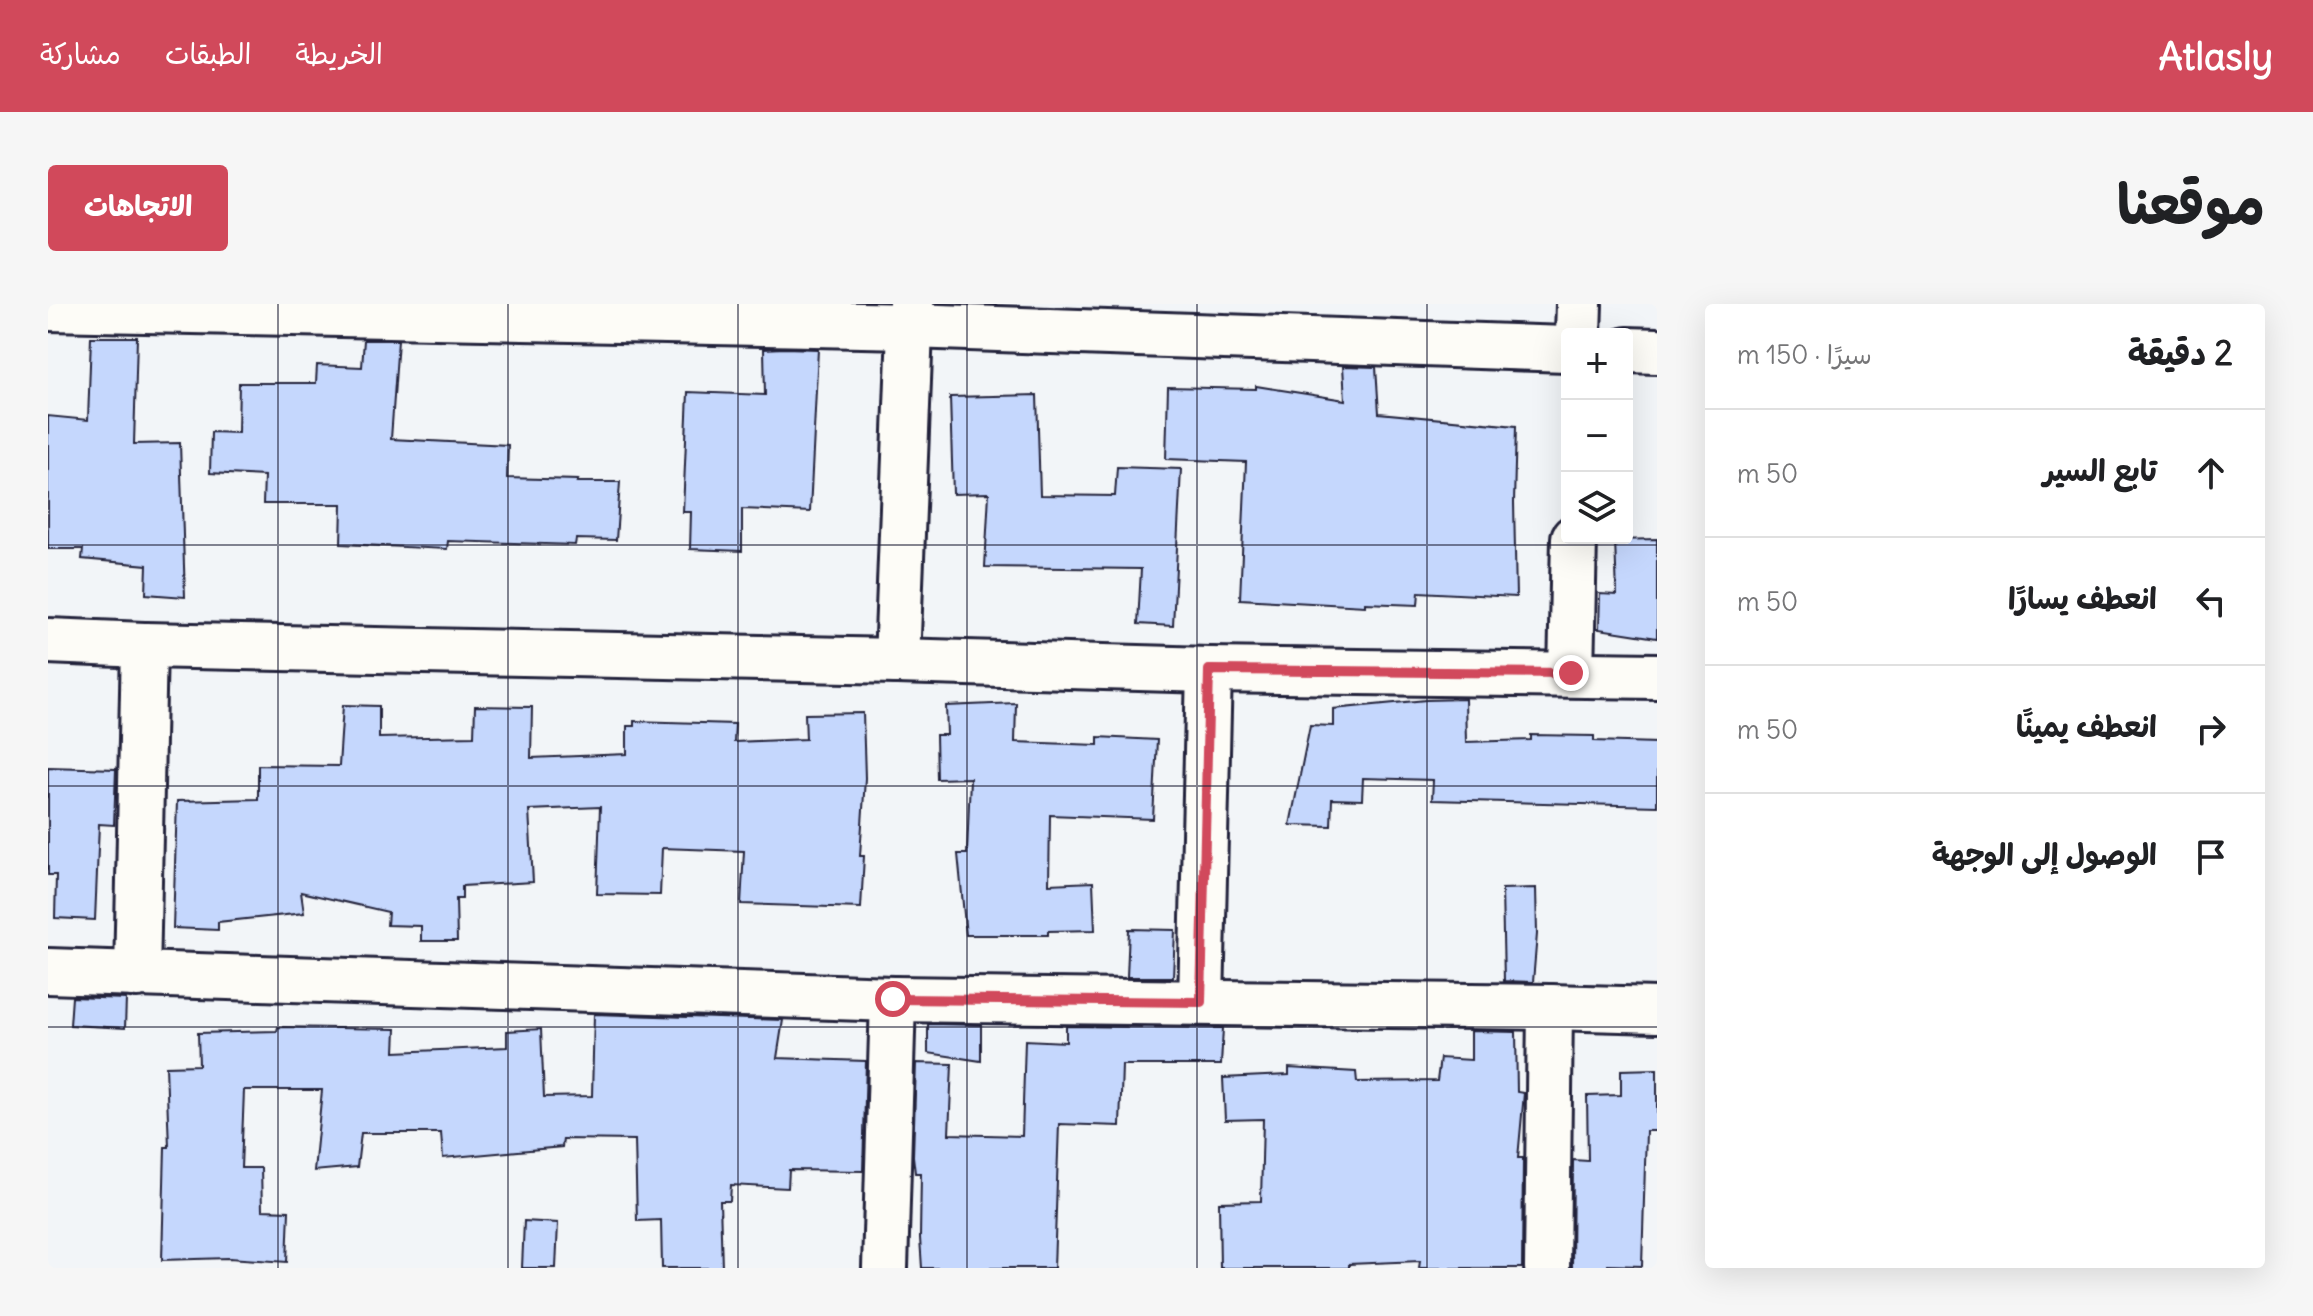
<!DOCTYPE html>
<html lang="ar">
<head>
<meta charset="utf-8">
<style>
  body { margin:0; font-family:Delius,"Playpen Sans Arabic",sans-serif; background:#f6f6f6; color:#202124; direction:rtl }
  .controls { position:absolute; right:24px; top:24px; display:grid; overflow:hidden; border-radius:8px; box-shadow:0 8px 32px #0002 }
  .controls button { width:72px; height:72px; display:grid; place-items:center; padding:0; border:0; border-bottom:2px solid #e0e0e0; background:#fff; color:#202124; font:40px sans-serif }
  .stop { position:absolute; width:24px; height:24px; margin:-18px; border:6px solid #d1495b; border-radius:50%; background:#fff }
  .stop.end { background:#d1495b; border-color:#fff; box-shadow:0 2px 8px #0008 }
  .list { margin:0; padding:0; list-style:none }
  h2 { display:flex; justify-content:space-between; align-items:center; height:104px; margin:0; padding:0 32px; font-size:34px }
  h2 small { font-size:26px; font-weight:400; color:#757577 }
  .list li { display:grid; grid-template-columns:52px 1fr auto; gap:24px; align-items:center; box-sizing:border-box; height:128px; padding:0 32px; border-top:2px solid #e0e0e0 }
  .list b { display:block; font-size:30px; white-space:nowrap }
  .list em { font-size:26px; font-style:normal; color:#757577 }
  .icon { flex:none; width:44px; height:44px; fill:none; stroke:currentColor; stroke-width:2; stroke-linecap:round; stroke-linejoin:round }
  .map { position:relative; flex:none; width:1609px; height:964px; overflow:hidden; direction:ltr; border-radius:8px }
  header { display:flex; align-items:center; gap:48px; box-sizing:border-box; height:112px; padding:0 40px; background:#d1495b; color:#fff }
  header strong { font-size:38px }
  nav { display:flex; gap:44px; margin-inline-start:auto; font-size:28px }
  .intro { display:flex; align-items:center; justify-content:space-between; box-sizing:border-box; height:192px; padding:0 48px }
  h1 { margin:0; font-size:56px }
  .button { padding:20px 36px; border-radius:8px; background:#d1495b; color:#fff; font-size:28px; font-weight:700 }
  main { display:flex; gap:48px; padding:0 48px }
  aside { flex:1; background:#fff; border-radius:8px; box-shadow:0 8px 32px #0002 }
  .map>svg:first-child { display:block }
</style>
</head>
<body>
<header>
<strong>Atlasly</strong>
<nav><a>الخريطة</a><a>الطبقات</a><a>مشاركة</a></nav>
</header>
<div class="intro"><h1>موقعنا</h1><a class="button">الاتجاهات</a></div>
<main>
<aside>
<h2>2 دقيقة<small>سيرًا · 150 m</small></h2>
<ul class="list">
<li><svg class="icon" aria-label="ahead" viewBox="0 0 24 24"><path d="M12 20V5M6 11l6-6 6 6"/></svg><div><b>تابع السير</b></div><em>50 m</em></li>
<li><svg class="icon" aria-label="left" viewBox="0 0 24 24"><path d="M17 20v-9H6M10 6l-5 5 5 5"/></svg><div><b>انعطف يسارًا</b></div><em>50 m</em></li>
<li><svg class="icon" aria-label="right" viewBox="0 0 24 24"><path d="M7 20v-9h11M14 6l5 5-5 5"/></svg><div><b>انعطف يمينًا</b></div><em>50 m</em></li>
<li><svg class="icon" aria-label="arrive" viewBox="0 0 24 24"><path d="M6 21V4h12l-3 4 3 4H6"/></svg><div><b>الوصول إلى الوجهة</b></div></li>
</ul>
</aside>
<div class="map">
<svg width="1609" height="964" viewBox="0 0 1609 964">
  <rect width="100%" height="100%" fill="#f2f5f8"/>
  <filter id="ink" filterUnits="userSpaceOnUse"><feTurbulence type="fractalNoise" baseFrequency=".0125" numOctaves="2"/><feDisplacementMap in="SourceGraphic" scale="16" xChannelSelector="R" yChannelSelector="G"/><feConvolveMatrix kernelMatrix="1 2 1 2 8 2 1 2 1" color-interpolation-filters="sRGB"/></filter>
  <g filter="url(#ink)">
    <g fill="#c5d7fd" stroke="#22223b" stroke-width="2">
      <polygon points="43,33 89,33 86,140 132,139 137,293 98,290 99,261 34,255 35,245 0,245 0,112 40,116"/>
      <polygon points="316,36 350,36 343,135 460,141 459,174 530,176 529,178 572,178 568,236 528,235 527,241 400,237 399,245 293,240 294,200 215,200 216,172 162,169 163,128 190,129 191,79 268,79 269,61 314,63"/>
      <polygon points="736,44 770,45 762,208 694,205 694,247 642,245 643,208 635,208 640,88 717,91 716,45"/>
      <polygon points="1295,62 1328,63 1331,109 1468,122 1466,199 1468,293 1371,288 1370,301 1317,299 1317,302 1192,295 1198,158 1118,155 1120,83 1208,85 1208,82 1297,96"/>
      <polygon points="989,91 992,191 1067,192 1069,163 1133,165 1125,322 1090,320 1093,265 937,263 941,189 905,190 902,93"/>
      <polygon points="1609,235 1609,334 1551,325 1552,290 1569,291 1567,236"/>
      <polygon points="1417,395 1418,438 1483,436 1483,431 1546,432 1546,437 1609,439 1609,502 1384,496 1385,476 1315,474 1314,496 1284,495 1283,522 1242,521 1262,421 1285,422 1285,405 1378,396"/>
      <polygon points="968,399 967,438 1050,441 1050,433 1109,436 1105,515 1002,511 1001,580 1045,578 1047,626 1000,627 1000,631 918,631 910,550 919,550 922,474 889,475 888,431 899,431 898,402"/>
      <polygon points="295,401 331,402 331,434 426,432 427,402 484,403 483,454 579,450 579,422 586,422 586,417 687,420 686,438 758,435 757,410 815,409 817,474 812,552 816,552 813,604 693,600 696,547 614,544 612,591 549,590 552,503 481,506 485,578 414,582 414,595 408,595 409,637 373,637 373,622 339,621 340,608 253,588 256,609 170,618 170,626 125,624 129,497 210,495 210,461 291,462"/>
      <polygon points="0,463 68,465 66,521 51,520 47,616 7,614 8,571 0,571"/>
      <polygon points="1488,584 1489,630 1485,678 1456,677 1454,585"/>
      <polygon points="1081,625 1127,626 1125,673 1079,673"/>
      <polygon points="24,693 78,695 77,724 22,721"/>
      <polygon points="546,710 735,716 729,754 818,757 815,867 741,866 740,884 683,881 682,897 672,897 674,964 614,964 613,916 589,917 587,836 515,835 514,843 395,854 393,829 313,829 309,863 266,867 274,786 196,786 193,864 213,864 214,906 241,907 239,958 181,954 114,956 117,843 121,843 118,762 151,761 150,729 229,727 230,723 348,725 347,748 459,743 459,727 493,725 496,793 544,792"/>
      <polygon points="880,720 933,721 933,757 880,749"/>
      <polygon points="1018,722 1175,724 1173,761 1074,761 1072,822 1011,820 1006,964 874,964 872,934 873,869 867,869 865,852 868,759 904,760 901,830 974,832 977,736 1018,738"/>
      <polygon points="1423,727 1468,728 1469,788 1476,789 1470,854 1475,854 1474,964 1371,964 1372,957 1301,960 1301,964 1172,964 1171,898 1213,897 1215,815 1177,816 1175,774 1241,771 1241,764 1308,768 1309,778 1389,777 1392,754 1423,756"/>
      <polygon points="1609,765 1609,827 1598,827 1594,962 1560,961 1560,964 1524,964 1525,856 1540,857 1539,792 1573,791 1573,766"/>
      <polygon points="476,917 510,919 508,964 474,964"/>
    </g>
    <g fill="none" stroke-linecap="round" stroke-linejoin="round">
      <g stroke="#22223b" stroke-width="50">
        <g id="street">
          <polyline points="0,4 862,22 1519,45"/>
          <polyline points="1530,30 1531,0"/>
          <polyline points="1579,46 1609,47"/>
          <polyline points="0,337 96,341 849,357 1161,366 1609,372"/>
          <polyline points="849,357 863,0"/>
          <polyline points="1523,369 1526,234"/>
          <polyline points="0,667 845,695 1502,703 1609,706"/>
          <polyline points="89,671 96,341"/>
          <polyline points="1153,698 1161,366"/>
          <polyline points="837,964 845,695"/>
          <polyline points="1499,964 1502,703"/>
        </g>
      </g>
      <use href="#street" stroke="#fdfcf7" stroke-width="44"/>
    </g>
  </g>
  <g fill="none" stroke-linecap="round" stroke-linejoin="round" filter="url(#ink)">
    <polyline stroke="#d1495b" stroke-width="10" points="845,695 1153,698 1161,366 1523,369"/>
  </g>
  <path fill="none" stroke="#22223b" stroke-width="2" stroke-opacity="0.55" d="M230,0v964M460,0v964M690,0v964M919,0v964M1149,0v964M1379,0v964M0,241h1609M0,482h1609M0,723h1609"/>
</svg>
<div class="controls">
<button>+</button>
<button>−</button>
<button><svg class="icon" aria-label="layers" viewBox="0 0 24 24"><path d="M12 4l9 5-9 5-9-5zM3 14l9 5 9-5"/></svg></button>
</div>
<div class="stop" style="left:845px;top:695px"></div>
<div class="stop end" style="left:1523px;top:369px"></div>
</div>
</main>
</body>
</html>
